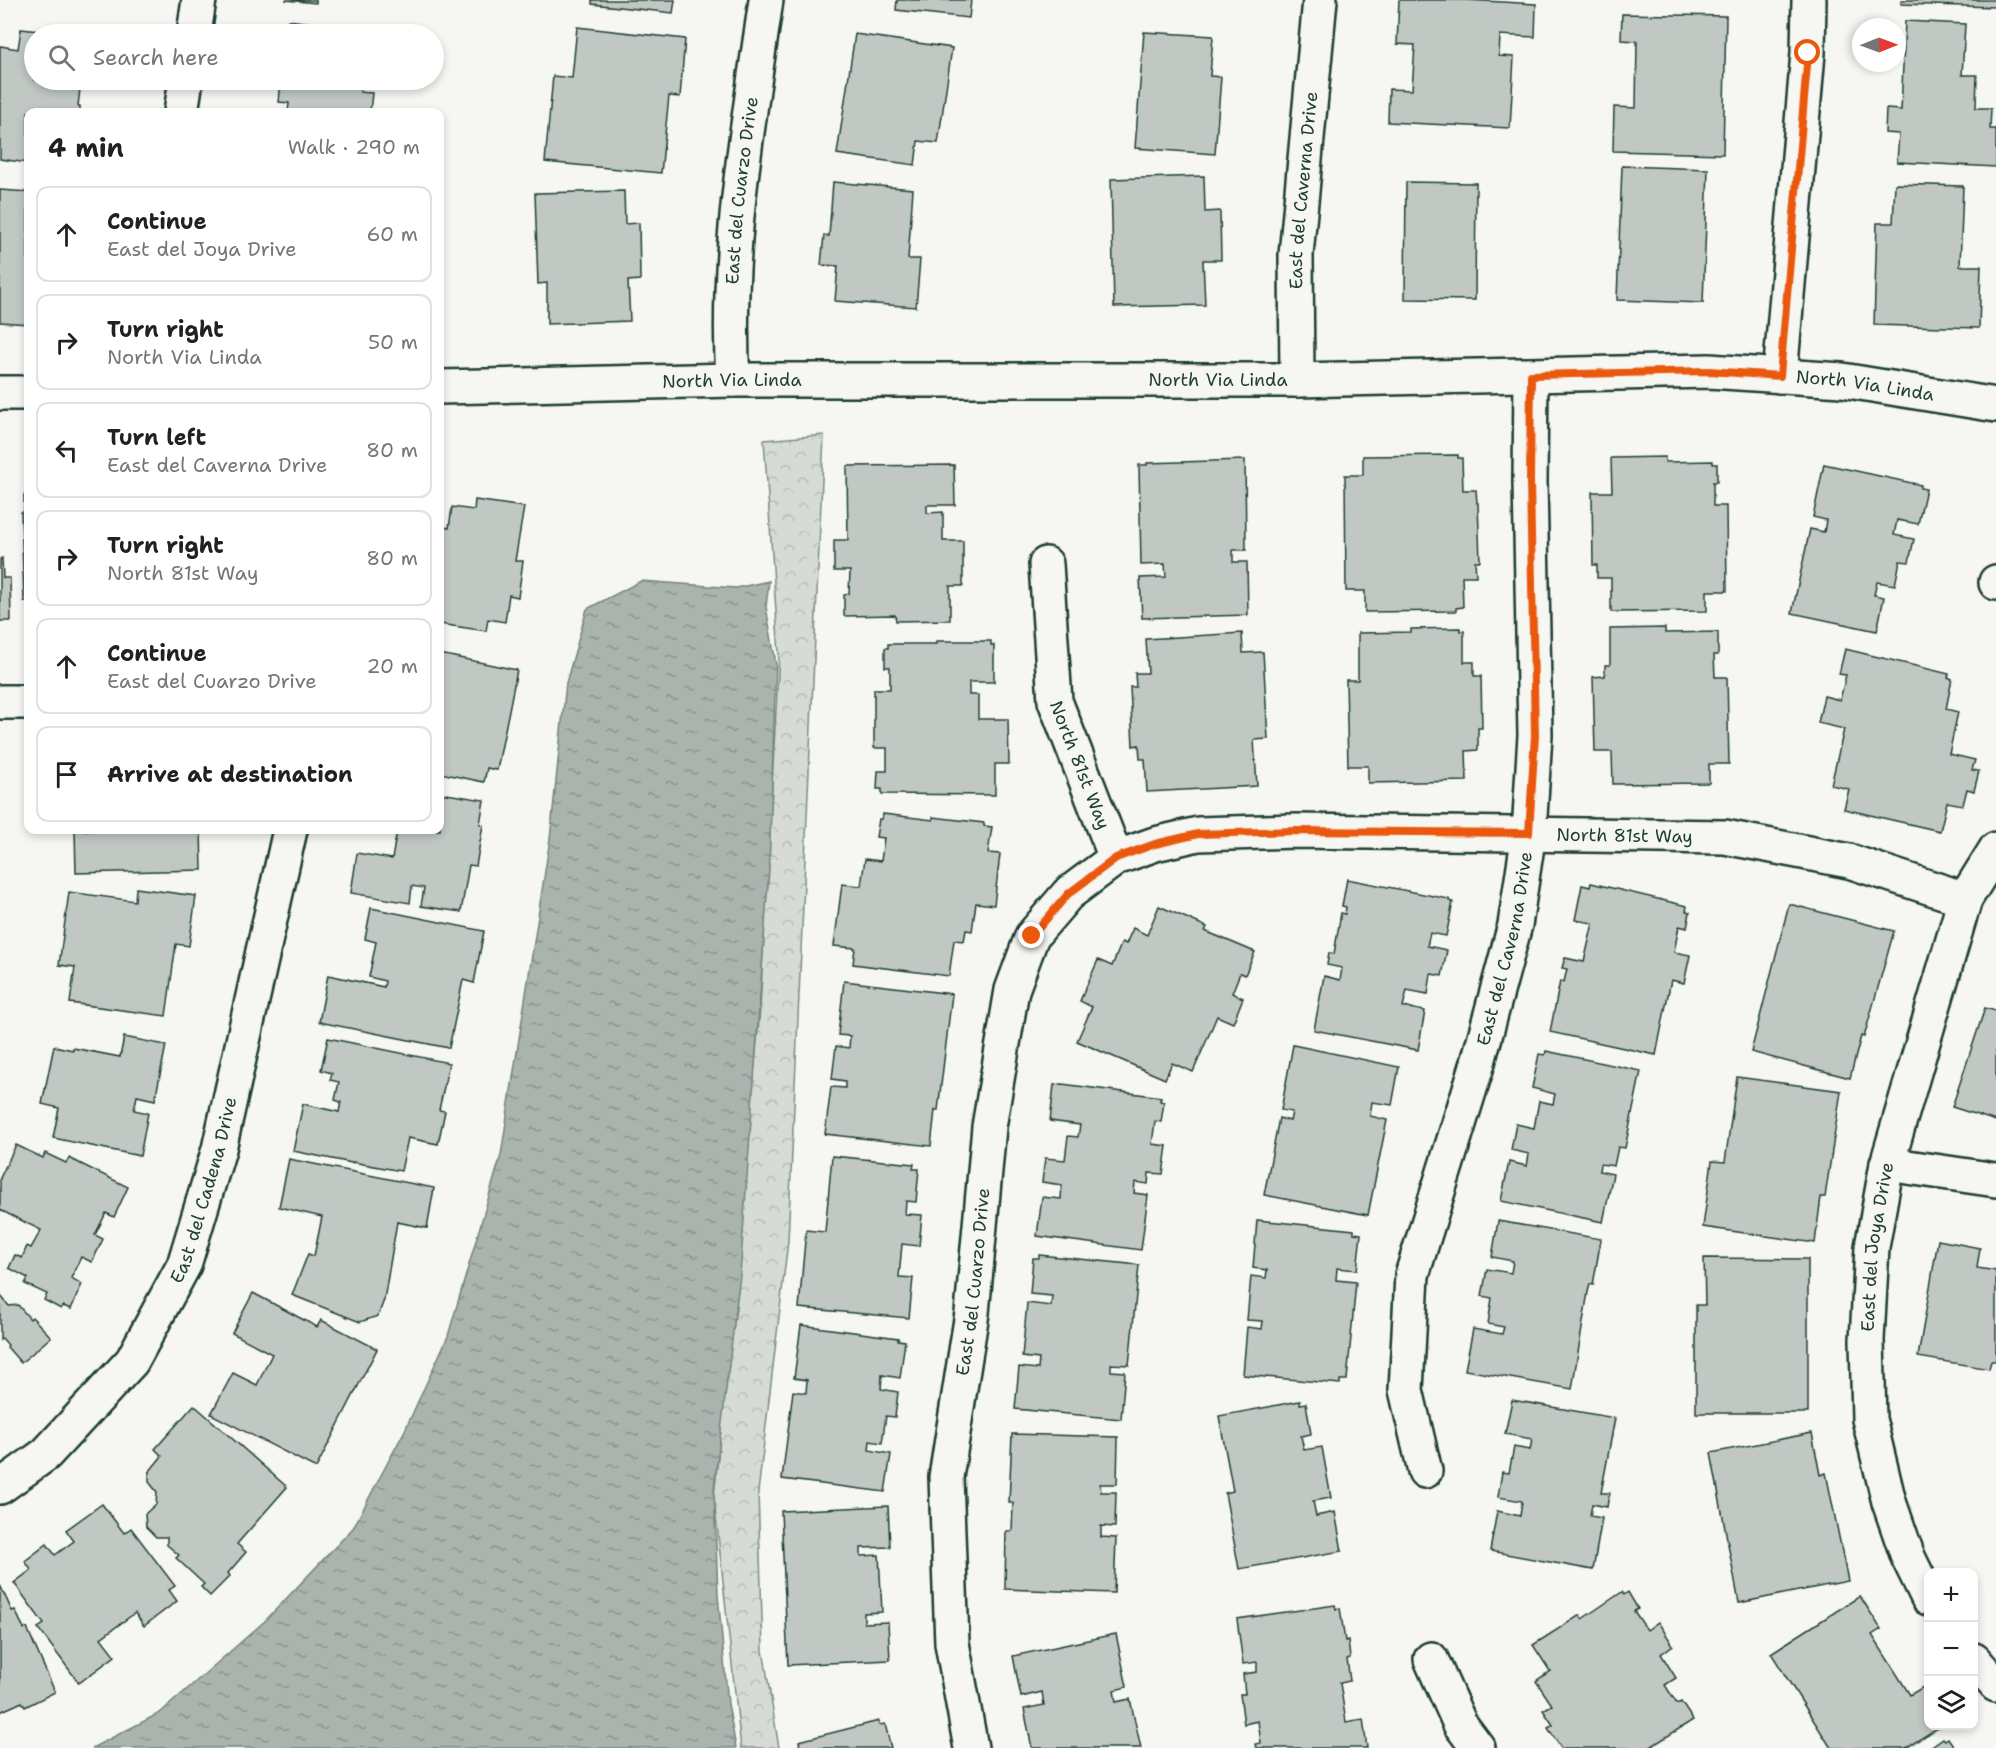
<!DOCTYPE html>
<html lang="en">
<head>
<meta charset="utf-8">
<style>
  body { margin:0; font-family:"Shantell Sans",sans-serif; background:#f6f6f6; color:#202124 }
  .controls { position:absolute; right:18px; bottom:18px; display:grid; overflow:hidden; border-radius:12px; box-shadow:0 3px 9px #0003 }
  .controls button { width:54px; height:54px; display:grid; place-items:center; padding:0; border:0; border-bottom:2px solid #e0e0e0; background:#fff; color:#202124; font:30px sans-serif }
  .compass { position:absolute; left:1852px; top:18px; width:54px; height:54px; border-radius:50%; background:#fff; box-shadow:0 3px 9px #0003; rotate:89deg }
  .stop { position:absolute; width:18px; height:18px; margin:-14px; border:4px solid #ea580c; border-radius:50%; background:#fff }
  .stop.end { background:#ea580c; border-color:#fff; box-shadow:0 2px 6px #0008 }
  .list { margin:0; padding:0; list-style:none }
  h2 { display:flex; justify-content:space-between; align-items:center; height:78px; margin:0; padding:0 24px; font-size:26px }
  h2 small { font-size:20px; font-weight:400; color:#757577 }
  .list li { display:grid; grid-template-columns:39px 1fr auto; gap:18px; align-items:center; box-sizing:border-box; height:96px; margin:0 12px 12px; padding:0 12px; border:2px solid #e0e0e0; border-radius:12px }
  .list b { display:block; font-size:22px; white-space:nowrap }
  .list p { margin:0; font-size:20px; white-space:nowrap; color:#757577 }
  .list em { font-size:20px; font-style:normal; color:#757577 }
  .icon { flex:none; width:33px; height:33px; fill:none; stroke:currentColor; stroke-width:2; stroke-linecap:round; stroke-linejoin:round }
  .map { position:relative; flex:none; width:1996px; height:1748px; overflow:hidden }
  .search { position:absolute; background:#fff; box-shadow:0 3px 9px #0003; left:24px; top:24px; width:420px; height:66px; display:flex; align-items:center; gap:15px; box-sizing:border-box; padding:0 21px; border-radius:33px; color:#757577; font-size:22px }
  .panel { position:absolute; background:#fff; box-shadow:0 3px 9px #0003; left:24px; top:108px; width:420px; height:726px; border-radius:12px }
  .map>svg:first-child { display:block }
</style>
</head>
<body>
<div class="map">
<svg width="1996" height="1748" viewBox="0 0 1996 1748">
  <defs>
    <pattern id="park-crowns" width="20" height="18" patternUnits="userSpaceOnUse" patternTransform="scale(1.5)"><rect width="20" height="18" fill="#d6dbd6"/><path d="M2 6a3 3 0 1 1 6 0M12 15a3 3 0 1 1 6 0" fill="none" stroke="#b7bdb8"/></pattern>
    <pattern id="water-ripples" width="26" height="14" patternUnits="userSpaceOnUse" patternTransform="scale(1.5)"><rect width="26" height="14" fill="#aab3ae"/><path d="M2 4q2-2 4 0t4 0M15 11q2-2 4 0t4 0" fill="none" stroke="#8a938e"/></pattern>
  </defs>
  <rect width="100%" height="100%" fill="#f6f6f2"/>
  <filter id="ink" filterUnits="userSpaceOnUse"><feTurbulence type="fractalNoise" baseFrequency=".0167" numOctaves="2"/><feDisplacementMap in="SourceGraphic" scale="12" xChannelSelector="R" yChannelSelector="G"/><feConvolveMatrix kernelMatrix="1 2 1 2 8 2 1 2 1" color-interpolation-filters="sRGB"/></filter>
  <g filter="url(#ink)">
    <polygon fill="url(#park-crowns)" stroke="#7a8c85" stroke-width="1.5" points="824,435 788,1241 758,1492 763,1650 779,1748 741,1748 714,1498 760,1010 779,654 764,440"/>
    <polygon fill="url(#water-ripples)" stroke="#72847d" stroke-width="1.5" points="641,581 736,588 769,581 766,607 776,664 769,869 740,1275 714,1488 718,1595 728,1704 736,1748 92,1748 160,1713 266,1620 353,1528 405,1430 448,1336 501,1155 550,839 566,683 587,609"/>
    <g fill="#c1c8c3" stroke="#1f3d34" stroke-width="1.5">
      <polygon points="285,0 316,0 316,3"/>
      <polygon points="592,0 675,0 673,13 592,4"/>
      <polygon points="897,0 971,0 969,18 896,10"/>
      <polygon points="1399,0 1466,0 1536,4 1535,37 1500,35 1499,56 1514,57 1510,128 1388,122 1389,89 1412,90 1415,45 1397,44"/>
      <polygon points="1901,0 1995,0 1995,7 1901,4"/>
      <polygon points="1622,14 1726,16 1723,154 1613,151 1614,107 1636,108 1637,41 1621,40"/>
      <polygon points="288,20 367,30 367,34 286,34"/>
      <polygon points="1905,21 1965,24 1962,75 1977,75 1976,108 1991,108 1990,129 1996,129 1996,167 1897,162 1899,134 1885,133 1886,109 1901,110"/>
      <polygon points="577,27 685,39 680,97 669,96 661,173 545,162 553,76 572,78"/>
      <polygon points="21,29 67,34 34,34 34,80 81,80 78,106 80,106 80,112 28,112 28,163 0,159 0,46 18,49"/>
      <polygon points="1144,32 1213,36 1210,76 1221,77 1215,154 1135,148"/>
      <polygon points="855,34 952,48 938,143 918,141 915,165 837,154"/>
      <polygon points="281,80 362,80 360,92 372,93 370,112 288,112 289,103 279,102"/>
      <polygon points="1622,166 1708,169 1703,303 1617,300"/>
      <polygon points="1204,176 1205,212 1220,211 1221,260 1203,260 1205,305 1114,307 1111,179"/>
      <polygon points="833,182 913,189 908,259 920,259 916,307 835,301 838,266 821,265 824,235 829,236"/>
      <polygon points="1406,182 1476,183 1475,300 1405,299"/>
      <polygon points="1895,184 1963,186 1960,266 1981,266 1979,328 1874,325 1877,223 1893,223"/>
      <polygon points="0,190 28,192 28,324 0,322"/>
      <polygon points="624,191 625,224 639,223 640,280 628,281 630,321 547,324 547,283 538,284 535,193"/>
      <polygon points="1458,455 1458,458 1462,458 1463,490 1476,490 1477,503 1478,503 1480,561 1475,561 1476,576 1462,576 1463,607 1456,608 1456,611 1365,612 1365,591 1346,591 1345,475 1363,475 1363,456"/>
      <polygon points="1665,457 1665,462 1713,461 1713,464 1717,464 1717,482 1713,482 1713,506 1726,506 1727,591 1707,591 1707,611 1611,612 1611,578 1597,578 1597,565 1593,565 1592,492 1612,492 1611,458"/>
      <polygon points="1245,460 1246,550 1233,550 1233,562 1247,562 1248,615 1142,618 1140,578 1166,577 1165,564 1141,565 1139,465 1147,465 1147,463"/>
      <polygon points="1824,464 1921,485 1920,488 1926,489 1918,524 1897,520 1894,535 1914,539 1909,562 1900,561 1895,585 1877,582 1874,595 1884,597 1877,631 1792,613 1810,529 1824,532 1826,520 1813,517"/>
      <polygon points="954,465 955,505 927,505 927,513 943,512 943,541 963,541 963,586 950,586 950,620 896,621 895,615 844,616 844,595 849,594 850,571 834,571 834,540 848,540 847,466"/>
      <polygon points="24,495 28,495 28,601 24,601 21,512 24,512"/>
      <polygon points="475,500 524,507 515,561 523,561 518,597 509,595 505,622 488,619 486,631 440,624 440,559 444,527 449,528 452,507 474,510"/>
      <polygon points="2,558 3,578 10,578 11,621 0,621 0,559"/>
      <polygon points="1460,628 1460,631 1464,631 1464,662 1474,662 1474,676 1481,676 1482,728 1478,728 1478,750 1466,751 1467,781 1368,783 1368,766 1348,766 1346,680 1358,680 1358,633 1411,632 1411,629"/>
      <polygon points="1665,628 1665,633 1718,632 1718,655 1714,655 1715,677 1727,677 1729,764 1709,764 1709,783 1613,784 1612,752 1595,752 1593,677 1605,676 1605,665 1610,665 1610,629"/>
      <polygon points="1242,633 1243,653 1263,652 1268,739 1254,740 1257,786 1147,792 1145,759 1140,759 1139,745 1133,746 1130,687 1136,687 1135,673 1148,673 1146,639"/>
      <polygon points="936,641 991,641 991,645 994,645 994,682 969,682 969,695 978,695 978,719 1008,719 1009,764 995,764 995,795 882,794 882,789 877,789 878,771 887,771 887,748 874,748 874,689 890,689 890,667 885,667 885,648 888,648 888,644 936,644"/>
      <polygon points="1845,649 1949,674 1948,677 1952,679 1946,709 1958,712 1949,754 1975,760 1972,770 1979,771 1974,791 1967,789 1963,805 1947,802 1940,831 1844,809 1849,789 1831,785 1844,729 1818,723 1824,696 1840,700 1846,675 1839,674"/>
      <polygon points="440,654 517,670 497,770 487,768 484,782 440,773"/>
      <polygon points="440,793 484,800 480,824 483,825 476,866 469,865 461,912 421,906 424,888 412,886 410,903 351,893 357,853 392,859 397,830 440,830"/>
      <polygon points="883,814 933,820 933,817 984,823 984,826 992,827 988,853 1000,854 994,905 976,903 972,931 966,930 964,941 954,940 949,976 853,964 855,948 834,946 842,884 861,886 865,859 881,861 884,838 876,837 879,819 882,819"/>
      <polygon points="75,830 201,830 202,870 76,873"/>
      <polygon points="1347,879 1449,899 1449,901 1453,902 1446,936 1430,933 1427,946 1447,950 1442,976 1431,974 1428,994 1407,990 1403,1007 1425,1011 1418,1050 1314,1030 1324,976 1340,980 1342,968 1327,965 1329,953 1334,954 1341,913 1345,914 1346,907 1342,906"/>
      <polygon points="1591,883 1687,906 1686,911 1690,912 1687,928 1679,926 1674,952 1690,955 1684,983 1671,980 1656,1055 1550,1032 1560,981 1564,982 1567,969 1562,968 1565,958 1584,962 1593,923 1575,920 1582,885 1590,887"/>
      <polygon points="136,888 196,896 189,946 176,944 166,1016 70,1003 75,967 59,965 69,892 135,901"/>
      <polygon points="1789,904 1894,931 1864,1037 1861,1036 1850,1078 1751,1052"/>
      <polygon points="1159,906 1207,927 1205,931 1255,952 1245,975 1240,973 1232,993 1243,998 1233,1023 1217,1016 1193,1072 1172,1063 1165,1079 1077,1041 1092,1007 1080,1001 1098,960 1112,966 1122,942 1126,944 1133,928 1147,935"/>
      <polygon points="371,908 484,931 474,983 463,980 449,1048 319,1022 328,975 384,987 385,981 369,977 376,942 365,939"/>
      <polygon points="844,981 952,994 938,1110 935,1110 931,1146 825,1134 831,1087 845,1088 845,1081 832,1079 836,1046 849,1048 850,1036 838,1035"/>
      <polygon points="1985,1008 1996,1011 1996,1121 1952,1107"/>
      <polygon points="124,1037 166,1045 155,1100 137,1096 134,1110 148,1113 140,1156 53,1138 59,1108 42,1104 54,1046 73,1050 73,1048 120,1057"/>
      <polygon points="328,1038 449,1063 439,1110 445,1111 438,1144 408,1138 401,1171 352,1162 352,1163 293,1151 303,1104 339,1112 341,1102 335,1100 339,1082 330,1080 332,1073 321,1070"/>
      <polygon points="1293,1045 1399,1067 1392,1105 1372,1102 1370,1116 1387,1120 1368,1215 1264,1195 1279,1118 1290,1121 1292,1112 1281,1110"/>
      <polygon points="1546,1051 1641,1071 1625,1148 1618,1147 1614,1166 1600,1164 1599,1171 1613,1174 1603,1222 1501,1201 1509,1162 1527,1166 1529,1154 1511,1150 1516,1124 1534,1128 1539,1101 1553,1104 1555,1094 1532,1088 1539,1054 1545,1055"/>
      <polygon points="1737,1077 1841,1091 1825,1197 1821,1197 1815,1243 1703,1227 1712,1161 1725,1162"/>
      <polygon points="1062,1084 1161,1097 1160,1101 1164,1102 1161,1122 1155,1121 1152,1144 1167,1146 1163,1174 1149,1173 1148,1184 1135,1182 1134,1193 1148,1195 1141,1250 1037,1236 1042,1197 1061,1199 1062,1185 1042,1182 1045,1158 1065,1160 1068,1136 1078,1137 1080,1125 1050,1121 1054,1085"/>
      <polygon points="16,1145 43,1158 45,1153 66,1163 69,1158 128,1187 114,1217 106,1213 95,1235 103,1239 92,1262 81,1257 71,1278 82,1284 71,1309 63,1306 61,1309 44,1300 47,1294 25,1284 28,1278 9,1268 15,1255 22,1258 27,1246 31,1248 41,1230 0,1210 0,1178"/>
      <polygon points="832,1156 914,1164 913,1169 919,1169 916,1202 906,1201 905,1214 922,1215 919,1246 902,1244 899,1277 913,1278 909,1318 799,1308 806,1230 825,1232"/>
      <polygon points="289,1159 434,1188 427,1228 397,1222 384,1300 378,1316 360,1322 292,1295 308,1254 314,1256 322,1217 279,1207"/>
      <polygon points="1257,1220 1354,1230 1354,1233 1361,1234 1357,1270 1337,1268 1336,1280 1356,1282 1347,1380 1340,1380 1340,1384 1243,1375 1247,1327 1262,1329 1263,1321 1247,1320 1251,1276 1266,1278 1267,1270 1253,1268"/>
      <polygon points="1498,1221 1601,1239 1593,1285 1590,1284 1588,1292 1572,1389 1465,1370 1473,1329 1502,1334 1504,1327 1488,1324 1492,1298 1482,1296 1487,1269 1511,1273 1513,1261 1492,1257"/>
      <polygon points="1938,1240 1980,1248 1977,1268 1996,1271 1996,1361 1991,1361 1989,1369 1918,1357"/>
      <polygon points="1039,1255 1139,1265 1129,1365 1111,1364 1111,1371 1125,1372 1121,1419 1015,1409 1019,1367 1038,1369 1039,1359 1022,1357 1027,1303 1051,1306 1052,1296 1030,1294 1033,1258 1039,1258"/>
      <polygon points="1704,1258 1808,1259 1808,1413 1696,1413 1696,1305 1705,1305"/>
      <polygon points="253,1293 317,1327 321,1320 377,1349 316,1468 211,1414 233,1373 257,1385 272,1354 232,1333"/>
      <polygon points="0,1295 9,1306 18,1305 30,1319 32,1317 51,1337 21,1363 7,1347 8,1345 2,1338 0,1340"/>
      <polygon points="801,1325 898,1338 898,1340 905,1341 900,1378 882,1375 881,1389 898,1392 895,1417 886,1416 882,1443 870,1441 869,1450 891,1454 885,1492 782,1479 793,1391 806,1393 807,1380 794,1378"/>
      <polygon points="1512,1400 1615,1418 1601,1493 1609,1493 1607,1507 1592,1504 1590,1516 1602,1518 1593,1570 1490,1551 1497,1511 1520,1516 1522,1501 1498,1497 1502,1472 1509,1473 1514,1447 1530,1450 1532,1439 1505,1434"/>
      <polygon points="1300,1401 1300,1404 1306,1403 1311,1434 1301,1436 1304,1450 1322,1447 1331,1498 1313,1501 1316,1516 1335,1512 1342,1551 1239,1569 1225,1493 1233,1491 1219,1416"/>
      <polygon points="194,1405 287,1487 237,1544 246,1552 228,1573 230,1576 210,1596 201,1587 204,1584 176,1558 179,1555 167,1545 167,1537 156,1537 146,1527 145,1514 156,1504 157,1492 149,1482 149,1472 162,1456 155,1449"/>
      <polygon points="1812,1433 1820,1475 1826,1473 1848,1581 1739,1603 1711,1453"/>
      <polygon points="1012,1434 1118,1437 1117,1484 1100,1484 1101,1492 1116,1492 1115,1527 1101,1526 1101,1537 1116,1538 1114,1593 1005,1589 1006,1531 1012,1531 1013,1503 1009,1503"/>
      <polygon points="102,1504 124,1533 131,1528 175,1586 169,1590 177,1601 144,1626 135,1613 101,1638 115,1656 79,1683 38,1628 44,1624 14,1583 31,1570 25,1561 47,1544 55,1555 74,1541 66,1530"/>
      <polygon points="888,1506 890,1547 861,1548 861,1556 879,1555 882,1612 864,1613 864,1623 888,1622 890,1660 788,1665 781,1511"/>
      <polygon points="0,1585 12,1611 15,1610 24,1629 27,1628 55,1692 25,1707 22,1702 0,1712"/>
      <polygon points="1622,1592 1624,1595 1628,1592 1638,1609 1634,1611 1647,1630 1658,1622 1673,1645 1661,1654 1676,1678 1665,1685 1677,1704 1681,1702 1693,1720 1649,1748 1561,1748 1548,1728 1553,1725 1543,1710 1552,1705 1536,1681 1550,1671 1533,1645 1580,1615 1582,1619"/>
      <polygon points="1860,1596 1881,1629 1872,1635 1910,1695 1923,1687 1928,1696 1928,1726 1941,1726 1906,1748 1831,1748 1771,1653"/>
      <polygon points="1335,1605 1336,1609 1340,1608 1345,1641 1348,1640 1350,1658 1347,1659 1350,1681 1340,1683 1346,1722 1363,1719 1367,1748 1256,1748 1255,1744 1261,1743 1258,1721 1244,1724 1240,1694 1245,1694 1243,1674 1257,1672 1257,1662 1243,1664 1237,1619"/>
      <polygon points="1116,1634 1127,1687 1114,1690 1116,1702 1130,1699 1141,1748 1032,1748 1024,1709 1044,1705 1042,1692 1021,1697 1013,1656"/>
      <polygon points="879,1721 879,1725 885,1724 891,1748 800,1748 799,1741"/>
      <polygon points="1943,1738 1945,1740 1948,1738 1955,1748 1929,1748"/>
    </g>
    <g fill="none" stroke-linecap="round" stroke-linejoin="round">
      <g stroke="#1f3d34" stroke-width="38">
        <g id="minor">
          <polyline points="194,34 199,0"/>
          <polyline points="181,112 186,80"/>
          <polyline points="1780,376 1808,53 1809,0"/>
          <path id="s1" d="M733,380c-8,-129 15,-252 33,-380"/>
          <path id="s2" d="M1297,380l-1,-125 24,-255"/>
          <path id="s3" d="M1046,564l9,137 61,157 39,-14 43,-10 98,-3 429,6 124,24 116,38"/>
          <polyline points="1996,582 1996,583"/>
          <polyline points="0,702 28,702"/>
          <polyline points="1887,1164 1996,1180"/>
          <path id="s4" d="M1425,1471l-19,-81 6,-115 65,-209 38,-141 14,-92 6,-98 -5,-253 1,-107"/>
          <path id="s5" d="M0,1487l46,-33 86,-93 52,-96 35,-116 71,-319"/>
          <path id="s6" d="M1928,1598l-20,-41 -19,-55 -20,-83 -2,-79 5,-93 15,-83 78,-265 31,-50"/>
          <polyline points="1431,1659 1460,1724 1478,1748"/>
          <polyline points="1974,1660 1996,1685"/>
          <path id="s7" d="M971,1748l-19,-105 -6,-166 26,-164 17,-186 23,-137 20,-54 36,-42 48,-36"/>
        </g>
      </g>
      <g stroke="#1f3d34" stroke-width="38">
        <g id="tertiary">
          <path id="s8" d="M440,387l293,-7h564l412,-9 133,9 154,25"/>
          <polyline points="0,393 28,393"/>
        </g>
      </g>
      <use href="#minor" stroke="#f6f6f2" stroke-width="33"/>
      <use href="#tertiary" stroke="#f6f6f2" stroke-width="33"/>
    </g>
  </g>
  <g fill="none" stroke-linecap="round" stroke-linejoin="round" filter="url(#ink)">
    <polyline stroke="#ea580c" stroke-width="8" points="1032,936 1068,894 1116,858 1155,844 1198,834 1296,831 1529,833 1535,735 1530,482 1531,375 1709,371 1780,376 1808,53"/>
  </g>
  <g text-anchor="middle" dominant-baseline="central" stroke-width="4.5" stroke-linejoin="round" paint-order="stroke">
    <g font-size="18" fill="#1f3d34" stroke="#f6f6f2">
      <text stroke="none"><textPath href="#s1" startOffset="190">East del Cuarzo Drive</textPath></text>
      <text stroke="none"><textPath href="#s2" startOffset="190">East del Caverna Drive</textPath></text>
      <text stroke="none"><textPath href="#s8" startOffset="778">North Via Linda</textPath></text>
      <text stroke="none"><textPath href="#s8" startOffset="292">North Via Linda</textPath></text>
      <text stroke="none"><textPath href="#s8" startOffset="1426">North Via Linda</textPath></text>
      <text stroke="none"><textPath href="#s3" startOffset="206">North 81st Way</textPath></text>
      <text stroke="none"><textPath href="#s3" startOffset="818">North 81st Way</textPath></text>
      <text stroke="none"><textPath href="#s4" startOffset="538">East del Caverna Drive</textPath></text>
      <text stroke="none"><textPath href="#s5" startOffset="370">East del Cadena Drive</textPath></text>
      <text stroke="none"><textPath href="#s6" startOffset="362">East del Joya Drive</textPath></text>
      <text stroke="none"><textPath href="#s7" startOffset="470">East del Cuarzo Drive</textPath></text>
    </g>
  </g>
</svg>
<div class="controls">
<button>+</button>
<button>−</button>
<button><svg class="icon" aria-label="layers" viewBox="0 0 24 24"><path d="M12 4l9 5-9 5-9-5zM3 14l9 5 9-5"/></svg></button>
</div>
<svg class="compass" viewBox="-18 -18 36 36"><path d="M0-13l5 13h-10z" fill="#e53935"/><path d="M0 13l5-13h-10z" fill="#757577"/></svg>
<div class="stop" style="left:1808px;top:53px"></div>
<div class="stop end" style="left:1032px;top:936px"></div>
<div class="search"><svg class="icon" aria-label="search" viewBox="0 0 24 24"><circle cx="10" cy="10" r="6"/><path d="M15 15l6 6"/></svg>Search here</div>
<section class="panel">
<h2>4 min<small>Walk · 290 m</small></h2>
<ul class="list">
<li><svg class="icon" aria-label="ahead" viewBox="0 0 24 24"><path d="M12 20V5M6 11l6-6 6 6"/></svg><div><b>Continue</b><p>East del Joya Drive</p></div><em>60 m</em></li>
<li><svg class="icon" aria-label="right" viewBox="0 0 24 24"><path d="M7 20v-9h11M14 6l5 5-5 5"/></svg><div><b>Turn right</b><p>North Via Linda</p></div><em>50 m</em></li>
<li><svg class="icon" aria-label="left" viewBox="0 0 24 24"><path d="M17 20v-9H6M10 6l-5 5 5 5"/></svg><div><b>Turn left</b><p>East del Caverna Drive</p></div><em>80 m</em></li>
<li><svg class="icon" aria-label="right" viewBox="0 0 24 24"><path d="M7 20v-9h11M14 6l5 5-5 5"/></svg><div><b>Turn right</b><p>North 81st Way</p></div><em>80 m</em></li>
<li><svg class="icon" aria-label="ahead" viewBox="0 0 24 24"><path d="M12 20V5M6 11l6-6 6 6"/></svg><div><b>Continue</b><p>East del Cuarzo Drive</p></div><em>20 m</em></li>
<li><svg class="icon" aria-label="arrive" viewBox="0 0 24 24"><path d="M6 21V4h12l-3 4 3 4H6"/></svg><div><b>Arrive at destination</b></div></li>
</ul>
</section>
</div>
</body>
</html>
